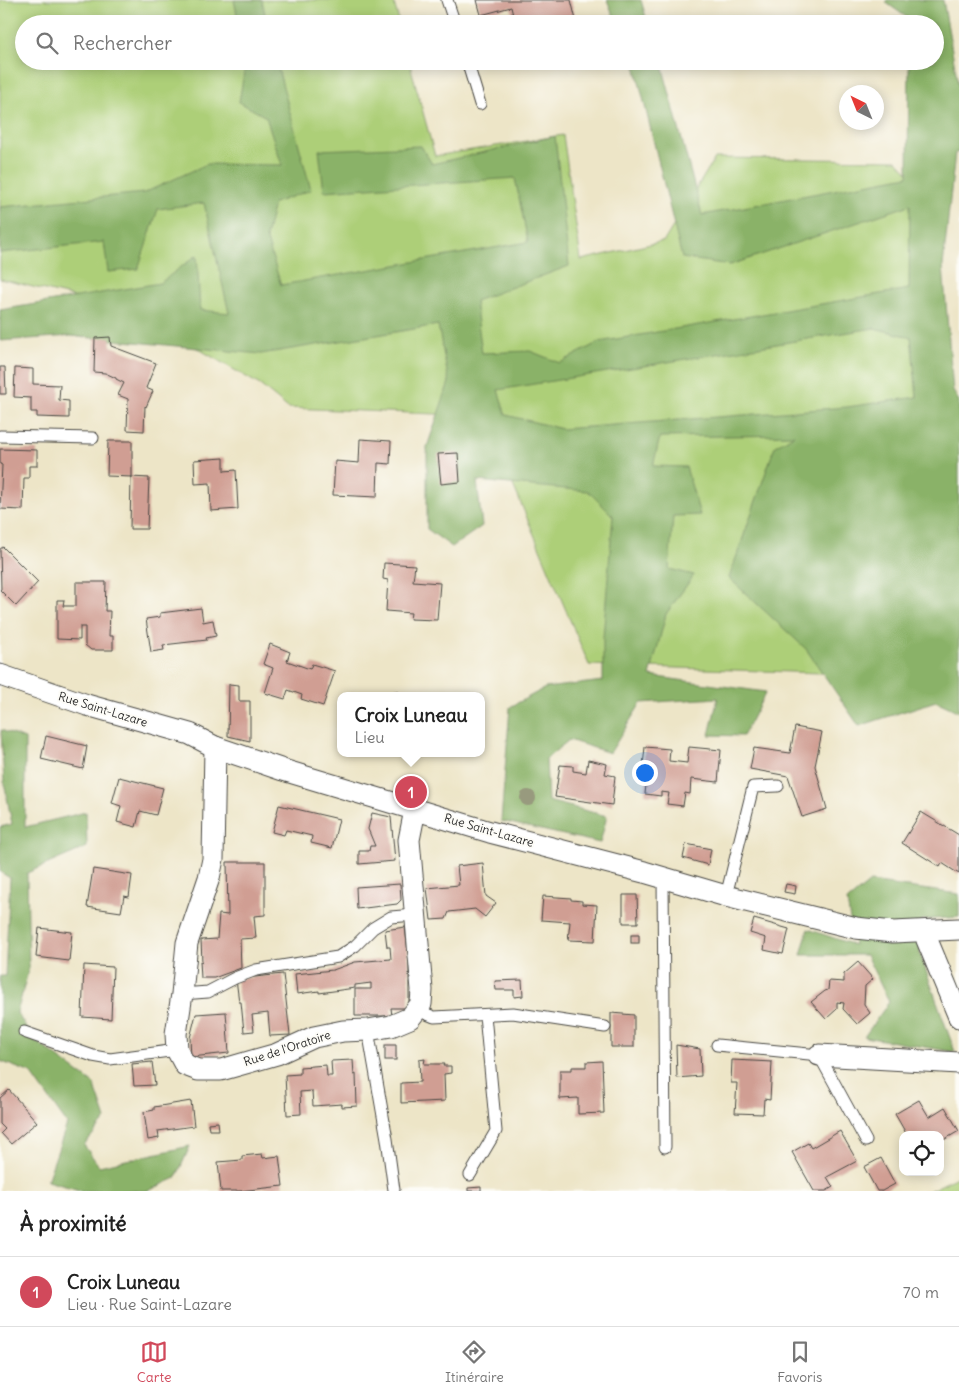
<!DOCTYPE html>
<html lang="fr">
<head>
<meta charset="utf-8">
<style>
  body { margin:0; font-family:Delius,sans-serif; background:#f6f6f6; color:#222 }
  .controls { position:absolute; right:15px; bottom:15px; display:grid; overflow:hidden; border-radius:10px; box-shadow:0 2px 12px #0003 }
  .controls button { width:45px; height:45px; display:grid; place-items:center; padding:0; border:0; border-bottom:1px solid #e0e0e0; background:#fff; color:#222; font:25px sans-serif }
  .compass { position:absolute; left:839px; top:85px; width:45px; height:45px; border-radius:50%; background:#fff; box-shadow:0 2px 12px #0003; rotate:317deg }
  .you { position:absolute; left:644px; top:772px; width:18px; height:18px; margin:-12px; border:4px solid #fff; border-radius:50%; background:#1a73e8; box-shadow:0 0 0 8px #1a73e833 }
  .badge { display:grid; place-items:center; width:32px; height:32px; border-radius:50%; background:#d1495b; color:#fff; font-size:16px; font-weight:700 }
  .pin { position:absolute; translate:-50% -50%; border:2px solid #fff; box-shadow:0 1px 5px #0006 }
  .popup { position:absolute; left:337px; top:692px; width:148px; height:65px; box-sizing:border-box; display:grid; place-content:center; border-radius:10px; background:#fff; filter:drop-shadow(0 1px 4px #0005); font-size:16px; white-space:nowrap; color:#767676 }
  .popup b { font-size:19px; color:#222 }
  .popup::after { content:''; position:absolute; left:50%; top:100%; margin-left:-10px; border:10px solid transparent; border-top-color:#fff }
  .list { margin:0; padding:0; list-style:none }
  h2 { display:flex; justify-content:space-between; align-items:center; height:65px; margin:0; padding:0 20px; font-size:21px }
  h2 small { font-size:16px; font-weight:400; color:#767676 }
  .list li { display:grid; grid-template-columns:32px 1fr auto; gap:15px; align-items:center; box-sizing:border-box; height:70px; padding:0 20px; border-top:1px solid #e0e0e0 }
  .list b { display:block; font-size:19px; white-space:nowrap }
  .list p { margin:0; font-size:16px; white-space:nowrap; color:#767676 }
  .list em { font-size:16px; font-style:normal; color:#767676 }
  .icon { flex:none; width:28px; height:28px; fill:none; stroke:currentColor; stroke-width:2; stroke-linecap:round; stroke-linejoin:round }
  .map { position:relative; flex:none; width:959px; height:1191px; overflow:hidden }
  .search { position:absolute; background:#fff; box-shadow:0 2px 12px #0003; left:15px; right:15px; top:15px; height:55px; display:flex; align-items:center; gap:12px; box-sizing:border-box; padding:0 18px; border-radius:28px; color:#767676; font-size:19px }
  .sheet { height:135px; background:#fff }
  nav { display:flex; justify-content:space-around; align-items:center; box-sizing:border-box; height:70px; border-top:1px solid #e0e0e0; background:#fff; font-size:14px; color:#767676 }
  nav a { display:grid; justify-items:center; gap:2px }
  nav .on { color:#d1495b }
  .map>svg:first-child { display:block }
</style>
</head>
<body>
<div class="map">
<svg width="959" height="1191" viewBox="0 0 959 1191">
  <rect width="100%" height="100%" fill="#fdfcf7"/>
  <filter id="ink" filterUnits="userSpaceOnUse"><feTurbulence type="fractalNoise" baseFrequency=".02" numOctaves="2"/><feDisplacementMap in="SourceGraphic" scale="10" xChannelSelector="R" yChannelSelector="G"/><feConvolveMatrix kernelMatrix="1 2 1 2 8 2 1 2 1" color-interpolation-filters="sRGB"/></filter>
  <filter id="wash" filterUnits="userSpaceOnUse"><feTurbulence type="fractalNoise" baseFrequency=".0096" numOctaves="4" result="noise"/><feDisplacementMap in="SourceGraphic" scale="20" xChannelSelector="R" yChannelSelector="G"/><feGaussianBlur stdDeviation="1.12" result="paint"/><feColorMatrix in="noise" values="0 0 0 0 0 0 0 0 0 0 0 0 0 0 0 0 0 1.4 0 .05"/><feComposite in="paint" operator="in"/></filter>
  <g filter="url(#wash)">
    <rect width="100%" height="100%" fill="#ede5c7"/>
    <g fill="#adcf78" stroke="#6c7d52">
      <polygon points="0,0 393,0 400,24 24,24 24,61 409,61 435,156 563,135 581,260 664,241 715,158 897,160 920,185 939,377 849,674 589,665 484,416 288,408 260,385 197,348 107,305 0,279"/>
      <polygon points="959,1176 959,1191 929,1191"/>
    </g>
    <g fill="#8ab268" stroke="#5a6e4a" fill-rule="evenodd">
      <polygon points="234,0 262,0 267,24 239,24"/>
      <polygon points="607,0 641,0 648,24 617,24"/>
      <path d="M887,0h56l16,89v63l-4,1 -12,113 10,125 6,10v311l-23,-11 -77,25 -53,-77 -77,-71 46,-132 19,-11 -134,2 -7,29 33,1 14,48 -27,1 -4,53 25,6 -28,39 -16,62 116,16 -23,44 -34,-1 9,-37 -77,5 -31,50 -41,-13 -23,19 2,42 59,15 -7,27 -99,-22 9,-114 35,-19 58,-7v-43l10,-122 -25,-25 -111,-10 5,45 -30,21 -25,-18v-82l22,-65 -11,-57 -177,29 -190,-18 -71,5v-31l160,-27 37,-28 3,55 29,3 -25,-110 -46,6 -20,60 -30,3 -4,-30 -104,11v-46l144,-14 63,-29 75,1 -16,-48 -27,-15 7,-41h30l35,129 -37,13 -8,34 15,48 247,-43 -13,-64 -191,13 -5,-41 102,-4 11,18 123,-28 14,130 -94,35 7,52 48,-2 30,12 39,-21 310,-53 1,-84 -180,60 -48,-7 -48,-197h27l41,154 206,-39 1,-115h26v-37h-26v-5l-24,-17zM874,328l37,9 6,60 -70,10 -285,22 -56,-14 -8,-25z"/>
      <polygon points="1,730 25,739 25,827 86,812 87,847 27,873 29,968 17,1013 34,1040 94,1084 106,1119 84,1145 99,1166 190,1146 176,1178 148,1191 83,1191 47,1181 67,1124 31,1073 0,1061 0,976 5,976 10,878 0,872 0,827 12,824 4,782"/>
      <polygon points="870,882 959,894 959,917 921,920 920,954 955,1052 864,1037 889,1002 866,955 801,955 808,929 854,945 847,901"/>
    </g>
    <g id="blocks">
      <g fill="#d09e93">
        <polygon points="477,0 571,0 577,24 515,24 511,7 481,15"/>
        <polygon points="110,337 111,346 156,363 146,388 153,391 146,407 145,406 144,431 127,430 128,399 118,395 124,383 116,379 116,378 105,373 94,372 95,338"/>
        <polygon points="0,367 5,367 6,394 0,394"/>
        <polygon points="15,368 33,369 33,384 60,385 59,400 69,401 69,418 37,417 37,412 31,412 31,398 14,397"/>
        <polygon points="360,439 391,441 390,464 378,463 377,497 333,495 335,461 359,463"/>
        <polygon points="108,441 132,441 132,477 107,476"/>
        <polygon points="0,449 37,450 37,466 29,466 29,478 24,478 23,510 0,509 2,465 0,464"/>
        <polygon points="458,453 460,482 441,484 438,454"/>
        <polygon points="224,458 224,471 236,470 238,509 211,511 210,483 195,484 194,460"/>
        <polygon points="131,477 149,478 147,529 130,529"/>
        <polygon points="3,547 38,582 16,606 0,590 1,589 0,549"/>
        <polygon points="384,563 415,565 413,581 440,583 437,620 410,619 411,613 386,611 388,580 383,579"/>
        <polygon points="76,582 106,582 105,611 110,611 109,636 113,636 113,650 91,650 85,645 85,627 80,627 80,640 57,639 57,600 64,600 63,606 76,606"/>
        <polygon points="201,608 203,622 213,620 216,636 206,638 207,640 163,645 164,650 151,652 146,619 160,617 160,613"/>
        <polygon points="270,644 290,652 287,661 310,669 312,664 335,671 323,706 301,699 302,695 288,690 285,699 265,693 273,668 263,664"/>
        <polygon points="229,684 239,685 239,701 250,701 250,741 228,736"/>
        <polygon points="394,691 407,695 407,696 393,696"/>
        <polygon points="795,727 822,732 815,766 827,809 802,817 788,776 750,769 754,748 790,753"/>
        <polygon points="46,736 87,746 83,769 41,759"/>
        <polygon points="645,747 670,749 669,761 687,763 689,747 721,750 718,782 691,779 690,794 685,793 683,806 667,804 669,793 661,792 661,796 645,794 648,767 643,766"/>
        <polygon points="588,760 607,764 605,774 615,776 612,805 555,797 560,765 573,766 573,771 586,773"/>
        <polygon points="119,777 163,788 156,815 140,811 136,827 117,822 121,806 112,803"/>
        <polygon points="279,805 339,819 332,848 311,843 312,836 286,830 284,835 272,832"/>
        <polygon points="921,812 959,835 959,874 942,863 940,867 902,843"/>
        <polygon points="372,813 391,817 395,861 359,864 359,851 369,851 370,846 375,846 368,829"/>
        <polygon points="686,844 711,849 708,865 683,858"/>
        <polygon points="227,862 265,862 265,915 254,916 256,938 240,939 241,968 214,978 201,978 200,961 202,962 201,940 217,939 219,914 228,915"/>
        <polygon points="483,863 486,896 496,903 485,917 475,909 449,912 446,919 431,920 427,888 459,885 457,866"/>
        <polygon points="93,869 132,875 129,897 124,896 121,912 87,907"/>
        <polygon points="400,884 401,900 397,904 357,909 356,887"/>
        <polygon points="786,884 796,886 795,894 784,892"/>
        <polygon points="623,895 637,895 638,923 623,923"/>
        <polygon points="543,896 571,898 571,900 582,901 582,904 597,905 595,941 568,940 570,922 541,920"/>
        <polygon points="754,919 789,929 783,954 764,950 766,938 750,933"/>
        <polygon points="405,927 409,961 409,1008 391,1008 392,1016 355,1016 355,989 371,989 371,983 355,985 355,988 319,993 319,991 297,994 295,974 333,970 355,962 391,959 390,947 387,947 385,930"/>
        <polygon points="39,928 72,932 69,961 36,957"/>
        <rect x="631" y="935" width="8" height="8"/>
        <polygon points="858,962 873,979 865,986 864,1004 870,1013 857,1024 843,1009 844,1003 837,1002 837,1009 826,1019 811,1002 825,991 828,990 829,981 844,982 844,974"/>
        <polygon points="84,965 113,967 111,1019 82,1017"/>
        <polygon points="283,974 290,1035 270,1036 268,1013 252,1015 254,1031 244,1032 241,1002 239,1002 236,979"/>
        <polygon points="522,980 523,996 514,997 514,990 496,990 495,981"/>
        <polygon points="226,1012 229,1053 191,1057 190,1038 196,1014"/>
        <polygon points="611,1013 634,1015 634,1047 611,1047"/>
        <rect x="385" y="1045" width="11" height="15"/>
        <polygon points="676,1045 700,1049 701,1076 677,1078"/>
        <polygon points="425,1059 424,1064 444,1064 443,1066 451,1066 451,1073 444,1074 445,1101 401,1103 401,1083 420,1082 419,1060"/>
        <polygon points="353,1060 354,1075 356,1074 357,1106 342,1107 342,1104 313,1106 312,1091 300,1092 301,1114 287,1115 285,1075 300,1074 300,1067 326,1065 327,1076 332,1076 331,1061"/>
        <polygon points="732,1060 772,1062 770,1100 764,1099 763,1114 735,1113 737,1083 731,1083"/>
        <polygon points="602,1061 604,1113 578,1114 578,1098 560,1099 560,1070 572,1070 572,1067 586,1067 586,1062"/>
        <polygon points="152,1062 155,1085 134,1086 132,1064"/>
        <polygon points="9,1090 37,1122 11,1144 1,1133 5,1129 0,1124 0,1098"/>
        <polygon points="919,1100 929,1117 945,1107 959,1131 940,1142 940,1135 907,1135 895,1114"/>
        <polygon points="191,1101 194,1126 158,1131 159,1138 148,1140 144,1112 154,1110 154,1107"/>
        <polygon points="218,1122 219,1130 209,1130 208,1123"/>
        <polygon points="840,1131 857,1161 827,1177 833,1187 826,1191 814,1191 792,1152 808,1143 811,1148"/>
        <polygon points="262,1154 263,1158 279,1156 283,1186 240,1191 221,1191 218,1162 242,1160 242,1156"/>
        <polygon points="881,1158 895,1184 882,1191 877,1191 864,1167"/>
        <polygon points="481,1187 481,1191 468,1191 468,1188"/>
      </g>
    </g>
  </g>
  <g filter="url(#ink)">
    <use href="#blocks" fill-opacity="0" stroke="#484742" stroke-width="1"/>
    <g fill="none" stroke-linecap="round" stroke-linejoin="round">
      <g stroke="#484742" stroke-width="13">
        <g id="lane">
          <polyline points="447,0 455,24"/>
          <polyline points="467,61 480,104"/>
          <polyline points="0,436 93,438"/>
          <polyline points="663,877 665,1147"/>
          <polyline points="726,896 753,787 778,786"/>
          <polyline points="182,994 208,992 235,978 256,970 338,957 355,946 373,928 391,917 414,915"/>
          <polyline points="417,1010 434,1017 513,1013 605,1027"/>
          <polyline points="368,1030 387,1139 394,1190"/>
          <polyline points="24,1032 93,1056 110,1059 177,1050"/>
          <polyline points="717,1045 819,1055 866,1141"/>
          <polyline points="470,1175 496,1131 485,1015"/>
        </g>
      </g>
      <g stroke="#484742" stroke-width="23">
        <g id="street">
          <polyline points="0,675 87,705 190,734 215,747 283,770 490,832 644,872 726,896 856,928 893,932 959,929"/>
          <polyline points="215,747 213,859 209,878 187,943 182,994 176,1034 177,1050 185,1065 198,1070 221,1070 277,1054 314,1037 343,1031 368,1030 391,1026 410,1018 421,1004 422,990 409,840 415,810"/>
          <polyline points="926,931 927,940 959,1017"/>
          <polyline points="819,1055 959,1063"/>
        </g>
      </g>
      <use href="#lane" stroke="#fff" stroke-width="11"/>
      <use href="#street" stroke="#fff" stroke-width="21"/>
    </g>
    <circle fill="#989a7e" cx="528" cy="798" r="8"/>
  </g>
  <g text-anchor="middle" dominant-baseline="central" stroke-width="4" stroke-linejoin="round" paint-order="stroke">
    <g font-size="12" fill="#2b2b2b" stroke="#fdfcf7">
      <text transform="translate(103 709) rotate(17)">Rue Saint-Lazare</text>
      <text transform="translate(489 830) rotate(16)">Rue Saint-Lazare</text>
      <text transform="translate(287 1048) rotate(-18)">Rue de l'Oratoire</text>
    </g>
  </g>
</svg>
<div class="controls">
<button><svg class="icon" aria-label="locate" viewBox="0 0 24 24"><circle cx="12" cy="12" r="6"/><path d="M12 2v4M12 18v4M2 12h4M18 12h4"/></svg></button>
</div>
<svg class="compass" viewBox="-18 -18 36 36"><path d="M0-13l5 13h-10z" fill="#e53935"/><path d="M0 13l5-13h-10z" fill="#767676"/></svg>
<div class="you"></div>
<div class="pin badge" style="left:411px;top:792px">1</div>
<div class="popup"><b>Croix Luneau</b>Lieu</div>
<div class="search"><svg class="icon" aria-label="search" viewBox="0 0 24 24"><circle cx="10" cy="10" r="6"/><path d="M15 15l6 6"/></svg>Rechercher</div>
</div>
<section class="sheet">
<h2>À proximité<small></small></h2>
<ul class="list">
<li><span class="badge">1</span><div><b>Croix Luneau</b><p>Lieu · Rue Saint-Lazare</p></div><em>70 m</em></li>
</ul>
</section>
<nav>
<a class="on"><svg class="icon" aria-label="map" viewBox="0 0 24 24"><path d="M3 6l6-2 6 2 6-2v14l-6 2-6-2-6 2zM9 4v14M15 6v14"/></svg>Carte</a>
<a><svg class="icon" aria-label="directions" viewBox="0 0 24 24"><path d="M12 3l9 9-9 9-9-9zM9 14v-3h6M13 9l2 2-2 2"/></svg>Itinéraire</a>
<a><svg class="icon" aria-label="saved" viewBox="0 0 24 24"><path d="M7 4h10v16l-5-4-5 4z"/></svg>Favoris</a>
</nav>
</body>
</html>
